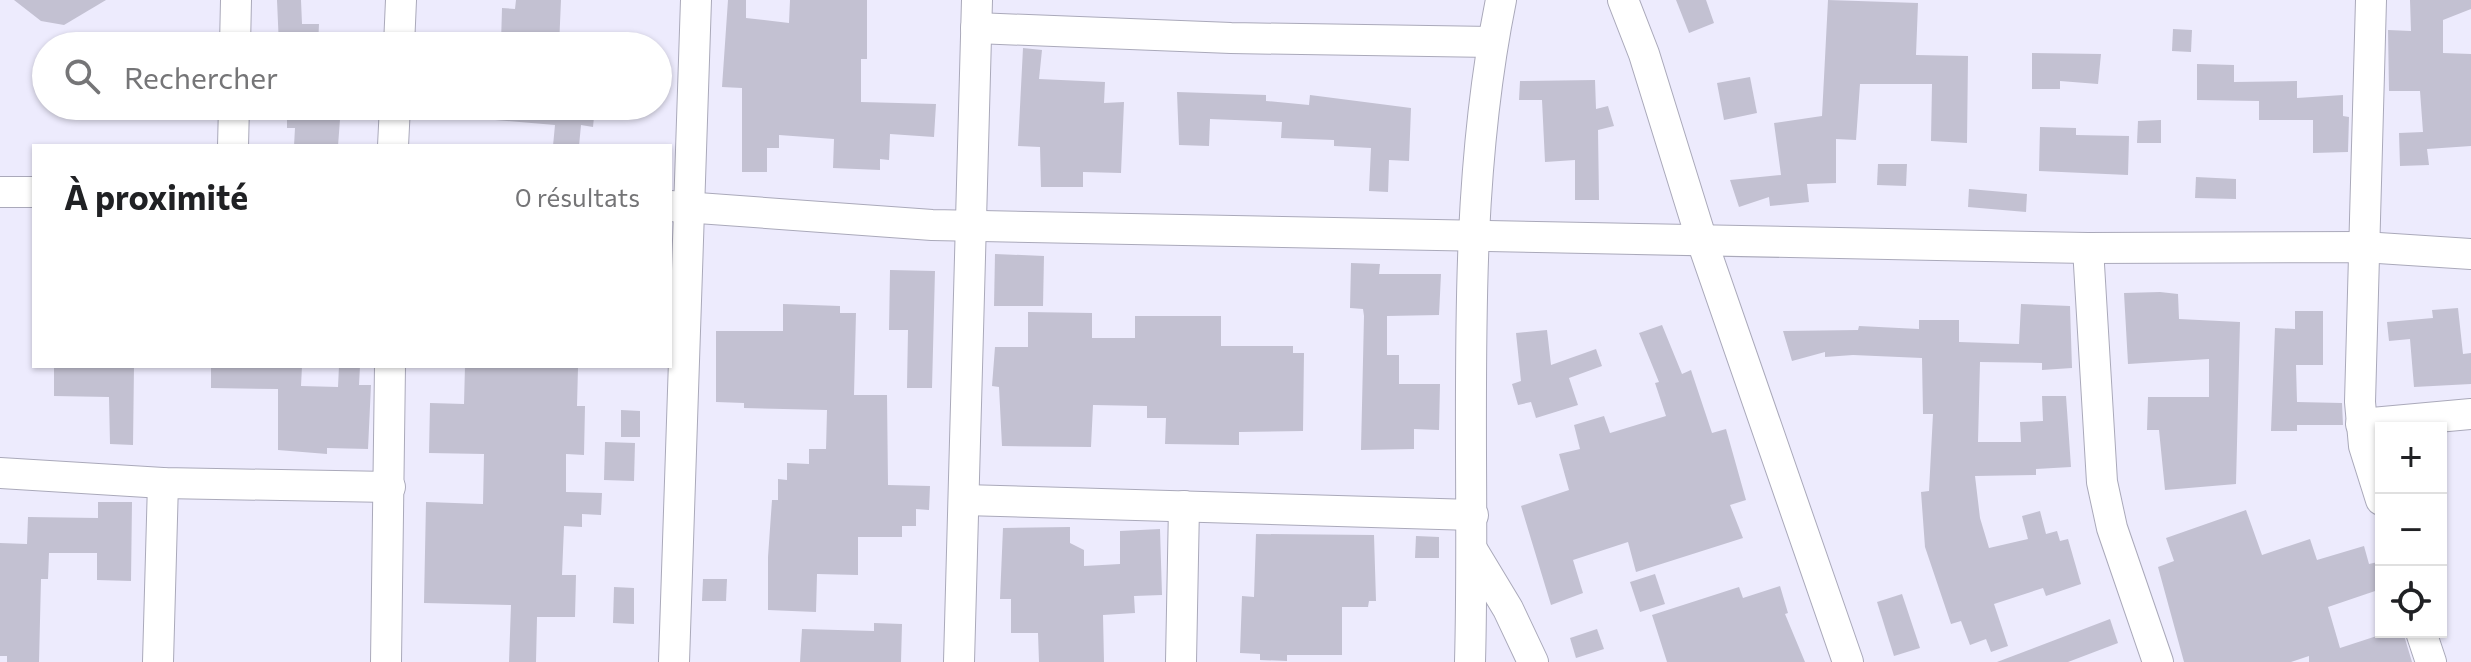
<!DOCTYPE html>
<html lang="fr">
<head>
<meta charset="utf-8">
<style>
  body { margin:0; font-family:Commissioner,sans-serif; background:#f2f2f2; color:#202124 }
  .controls { position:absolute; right:24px; bottom:24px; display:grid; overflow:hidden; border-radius:0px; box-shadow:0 2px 6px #0004 }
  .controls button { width:72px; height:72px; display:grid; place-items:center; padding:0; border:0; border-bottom:2px solid #e0e0e0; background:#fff; color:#202124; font:40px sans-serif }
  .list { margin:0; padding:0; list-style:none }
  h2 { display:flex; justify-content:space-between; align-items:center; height:104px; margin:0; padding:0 32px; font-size:34px }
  h2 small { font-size:26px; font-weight:400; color:#757577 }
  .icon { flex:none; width:44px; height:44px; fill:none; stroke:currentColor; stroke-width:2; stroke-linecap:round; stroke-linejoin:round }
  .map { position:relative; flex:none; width:2471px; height:662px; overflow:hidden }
  .search { position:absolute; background:#fff; box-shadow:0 2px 6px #0004; left:32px; top:32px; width:640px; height:88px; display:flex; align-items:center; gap:20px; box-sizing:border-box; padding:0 28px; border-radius:44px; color:#757577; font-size:30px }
  .panel { position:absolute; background:#fff; box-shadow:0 2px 6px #0004; left:32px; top:144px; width:640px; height:224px; border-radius:0px }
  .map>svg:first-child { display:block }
</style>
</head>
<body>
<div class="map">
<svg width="2471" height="662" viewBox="0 0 2471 662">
  <rect width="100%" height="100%" fill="#edebfd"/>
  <g fill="#c3c1d2">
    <polygon points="14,0 106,0 64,25 41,21"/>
    <polygon points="277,0 301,0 302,24 319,24 318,46 279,46"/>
    <polygon points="516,0 561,0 559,46 501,43 502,8 515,9"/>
    <polygon points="728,0 746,0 746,18 789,23 790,0 867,0 867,59 861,59 861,102 936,104 934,137 890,134 889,160 880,159 880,170 833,168 834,139 779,135 779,148 767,148 767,172 742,172 742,88 722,87"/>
    <polygon points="1676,0 1706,0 1714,23 1689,33"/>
    <polygon points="1828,0 1918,3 1916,55 1968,56 1967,143 1931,141 1932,84 1860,84 1856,140 1836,139 1836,183 1807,184 1809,202 1770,206 1769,197 1739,207 1730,180 1781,175 1774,123 1822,116"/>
    <polygon points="2410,0 2471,0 2471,9 2443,20 2443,53 2471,54 2471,146 2427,149 2429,165 2400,166 2399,133 2423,132 2420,91 2389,91 2388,30 2411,31"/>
    <polygon points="2173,29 2192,30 2191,52 2172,51"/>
    <polygon points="1023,48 1042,50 1039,79 1105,82 1104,103 1124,102 1121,173 1083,172 1083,187 1041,187 1040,147 1018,146"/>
    <polygon points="2032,53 2101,54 2098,84 2060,81 2060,89 2032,89"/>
    <polygon points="2197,64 2234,65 2234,82 2297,81 2297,98 2343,95 2343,116 2349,117 2348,152 2313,153 2313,120 2259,120 2259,101 2197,100"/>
    <polygon points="1750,77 1757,113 1724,120 1717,83"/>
    <polygon points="1595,80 1596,109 1608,106 1614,126 1598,130 1599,200 1575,200 1575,160 1545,162 1542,100 1519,100 1520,81"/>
    <polygon points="1177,92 1266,95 1266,101 1309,105 1310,95 1411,108 1409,161 1389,160 1388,192 1369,191 1371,148 1334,146 1334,140 1281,138 1282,122 1210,119 1209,146 1179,145"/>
    <polygon points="287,106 341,106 338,146 294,146 295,128 287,128"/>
    <polygon points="495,106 595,106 593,127 581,125 579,146 553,146 555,125 495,120"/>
    <polygon points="2161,120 2161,143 2137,143 2138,121"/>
    <polygon points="2040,127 2076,128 2076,135 2129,136 2128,175 2039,171"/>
    <polygon points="1878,164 1907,164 1906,186 1877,185"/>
    <polygon points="2196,177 2236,179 2236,199 2195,198"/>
    <polygon points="1969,189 2027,194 2026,212 1968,207"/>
    <polygon points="995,254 1044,256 1043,306 994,306"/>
    <polygon points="1351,263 1380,264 1379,274 1441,274 1439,315 1387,316 1387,355 1399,355 1399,384 1440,384 1439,430 1414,429 1414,449 1361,450 1364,316 1363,309 1350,308"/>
    <polygon points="890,270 935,271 932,388 907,388 908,330 889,330"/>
    <polygon points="2160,292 2178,294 2179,319 2240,322 2236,484 2165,490 2159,430 2147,430 2148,397 2209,397 2209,359 2128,364 2124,293"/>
    <polygon points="783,304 840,306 840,313 856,313 854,395 887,395 888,485 930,486 929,510 916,509 916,526 902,526 902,537 858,537 858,575 817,574 816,612 768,610 768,557 772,500 778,500 778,479 787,480 787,463 809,464 809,449 826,449 827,410 744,408 744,403 716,402 716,331 783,331"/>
    <polygon points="2021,304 2070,306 2072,368 2042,370 2042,363 1980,362 1978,442 2021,442 2020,422 2043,421 2042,396 2066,396 2071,467 2036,469 2036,475 1975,476 1980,518 1989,548 2028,539 2022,516 2040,511 2046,534 2057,531 2060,541 2068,539 2081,584 2046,596 2043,588 1994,604 2008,646 1991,652 1986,639 1970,645 1961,621 1951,624 1925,547 1921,492 1929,491 1933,414 1923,414 1922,358 1853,355 1825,357 1825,352 1792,361 1783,331 1858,330 1859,326 1919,329 1919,320 1959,320 1959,342 2019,344"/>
    <polygon points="2458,308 2463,354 2471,353 2471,384 2414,387 2410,339 2389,341 2387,322 2433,318 2432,310"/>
    <polygon points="2295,311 2323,311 2323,365 2296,365 2297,402 2342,403 2343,425 2297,425 2297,431 2271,431 2275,328 2295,329"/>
    <polygon points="1028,312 1092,313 1092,338 1135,338 1135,316 1221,316 1221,346 1293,346 1293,353 1304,353 1303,431 1239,432 1239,445 1165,444 1166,418 1147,418 1147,406 1093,405 1091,447 1002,446 999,387 992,386 995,347 1028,347"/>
    <polygon points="1662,325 1682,374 1691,370 1712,433 1726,429 1746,500 1730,505 1743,538 1636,572 1628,542 1573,560 1583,593 1551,605 1521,506 1569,490 1559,454 1580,449 1574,425 1604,416 1610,433 1666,416 1655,383 1659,382 1639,333"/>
    <polygon points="1547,330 1551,365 1596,349 1602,366 1569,378 1578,405 1536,418 1531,402 1518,405 1512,384 1521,381 1516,333"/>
    <polygon points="54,366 134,366 133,445 110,444 109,397 54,396"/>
    <polygon points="211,366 302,366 301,386 338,387 339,366 360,366 359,385 371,385 368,449 327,448 327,454 278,450 278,389 211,388"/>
    <polygon points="465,366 578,368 577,406 585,406 584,455 566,454 566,492 602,493 601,515 582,514 582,527 564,526 562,575 576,575 575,617 537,617 536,662 509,662 511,605 424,603 426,502 483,504 484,454 429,453 430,403 464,404"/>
    <polygon points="621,410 640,411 640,437 621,437"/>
    <polygon points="605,442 635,443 634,481 604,480"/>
    <polygon points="98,502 132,502 131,581 97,580 97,553 49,553 48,579 41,579 39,662 7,662 7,656 0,656 0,543 27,544 28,517 98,518"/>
    <polygon points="2246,510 2262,555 2310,539 2317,560 2364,546 2369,564 2378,562 2381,589 2328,607 2340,648 2389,632 2403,632 2412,662 2309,662 2309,656 2291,662 2184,662 2158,567 2174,561 2166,538"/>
    <polygon points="1070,527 1070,543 1084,550 1084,566 1120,564 1120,531 1160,529 1162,595 1134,596 1135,613 1103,615 1104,662 1039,662 1038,633 1011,633 1011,599 1000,599 1003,528"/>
    <polygon points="1256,534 1374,535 1376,601 1369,601 1368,607 1342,607 1342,655 1287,655 1287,661 1260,660 1260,654 1240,653 1242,596 1254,597"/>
    <polygon points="1416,536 1439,537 1439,558 1415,558"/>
    <polygon points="1655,574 1665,604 1640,612 1630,582"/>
    <polygon points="703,579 727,579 726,601 702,601"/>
    <polygon points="1780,586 1788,613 1785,614 1805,662 1667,662 1652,615 1739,587 1743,598"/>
    <polygon points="614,587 634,588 634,624 613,623"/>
    <polygon points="1902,594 1920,648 1894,656 1877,602"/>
    <polygon points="2110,619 2118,643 2068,662 1997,662"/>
    <polygon points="874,623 902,624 901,662 800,662 802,629 874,631"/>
    <polygon points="1597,629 1604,649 1576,658 1570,638"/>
  </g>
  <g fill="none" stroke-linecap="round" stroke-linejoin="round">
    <g stroke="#aaa9ba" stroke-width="32">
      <g id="minor">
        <polyline points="1623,0 1644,54 1702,241 1848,662"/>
        <polyline points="2371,0 2360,402 2364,446 2381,500"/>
        <polyline points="976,28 1231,38 1492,42"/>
        <polyline points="235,46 236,0"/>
        <polyline points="399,46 401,0"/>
        <polyline points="233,146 234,106"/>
        <polyline points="393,146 395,106"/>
        <polyline points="0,192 34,192"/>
        <polyline points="670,206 932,225 2088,248 2363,247 2471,254"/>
        <polyline points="2088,248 2102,482 2112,528 2158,662"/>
        <polyline points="2361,424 2471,414"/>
        <polyline points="0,473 163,483 390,487"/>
        <polyline points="964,500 1473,515"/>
        <polyline points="1473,551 1508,609 1533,662"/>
        <polyline points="2421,632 2431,662"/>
        <polyline points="158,662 163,483"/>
        <polyline points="386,662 390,366"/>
        <polyline points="674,662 696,0"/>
        <polyline points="959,662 977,0"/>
        <polyline points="1181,662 1184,506"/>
        <path d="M1470,662c6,-220 -13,-445 31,-662"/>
      </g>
    </g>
    <use href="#minor" stroke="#fff" stroke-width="30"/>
  </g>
</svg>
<div class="controls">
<button>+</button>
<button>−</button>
<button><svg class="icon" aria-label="locate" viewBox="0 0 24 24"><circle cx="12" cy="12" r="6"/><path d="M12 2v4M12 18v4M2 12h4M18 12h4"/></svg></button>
</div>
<div class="search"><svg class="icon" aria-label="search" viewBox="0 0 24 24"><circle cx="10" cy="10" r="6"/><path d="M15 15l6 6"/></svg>Rechercher</div>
<section class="panel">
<h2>À proximité<small>0 résultats</small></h2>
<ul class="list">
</ul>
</section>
</div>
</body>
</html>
